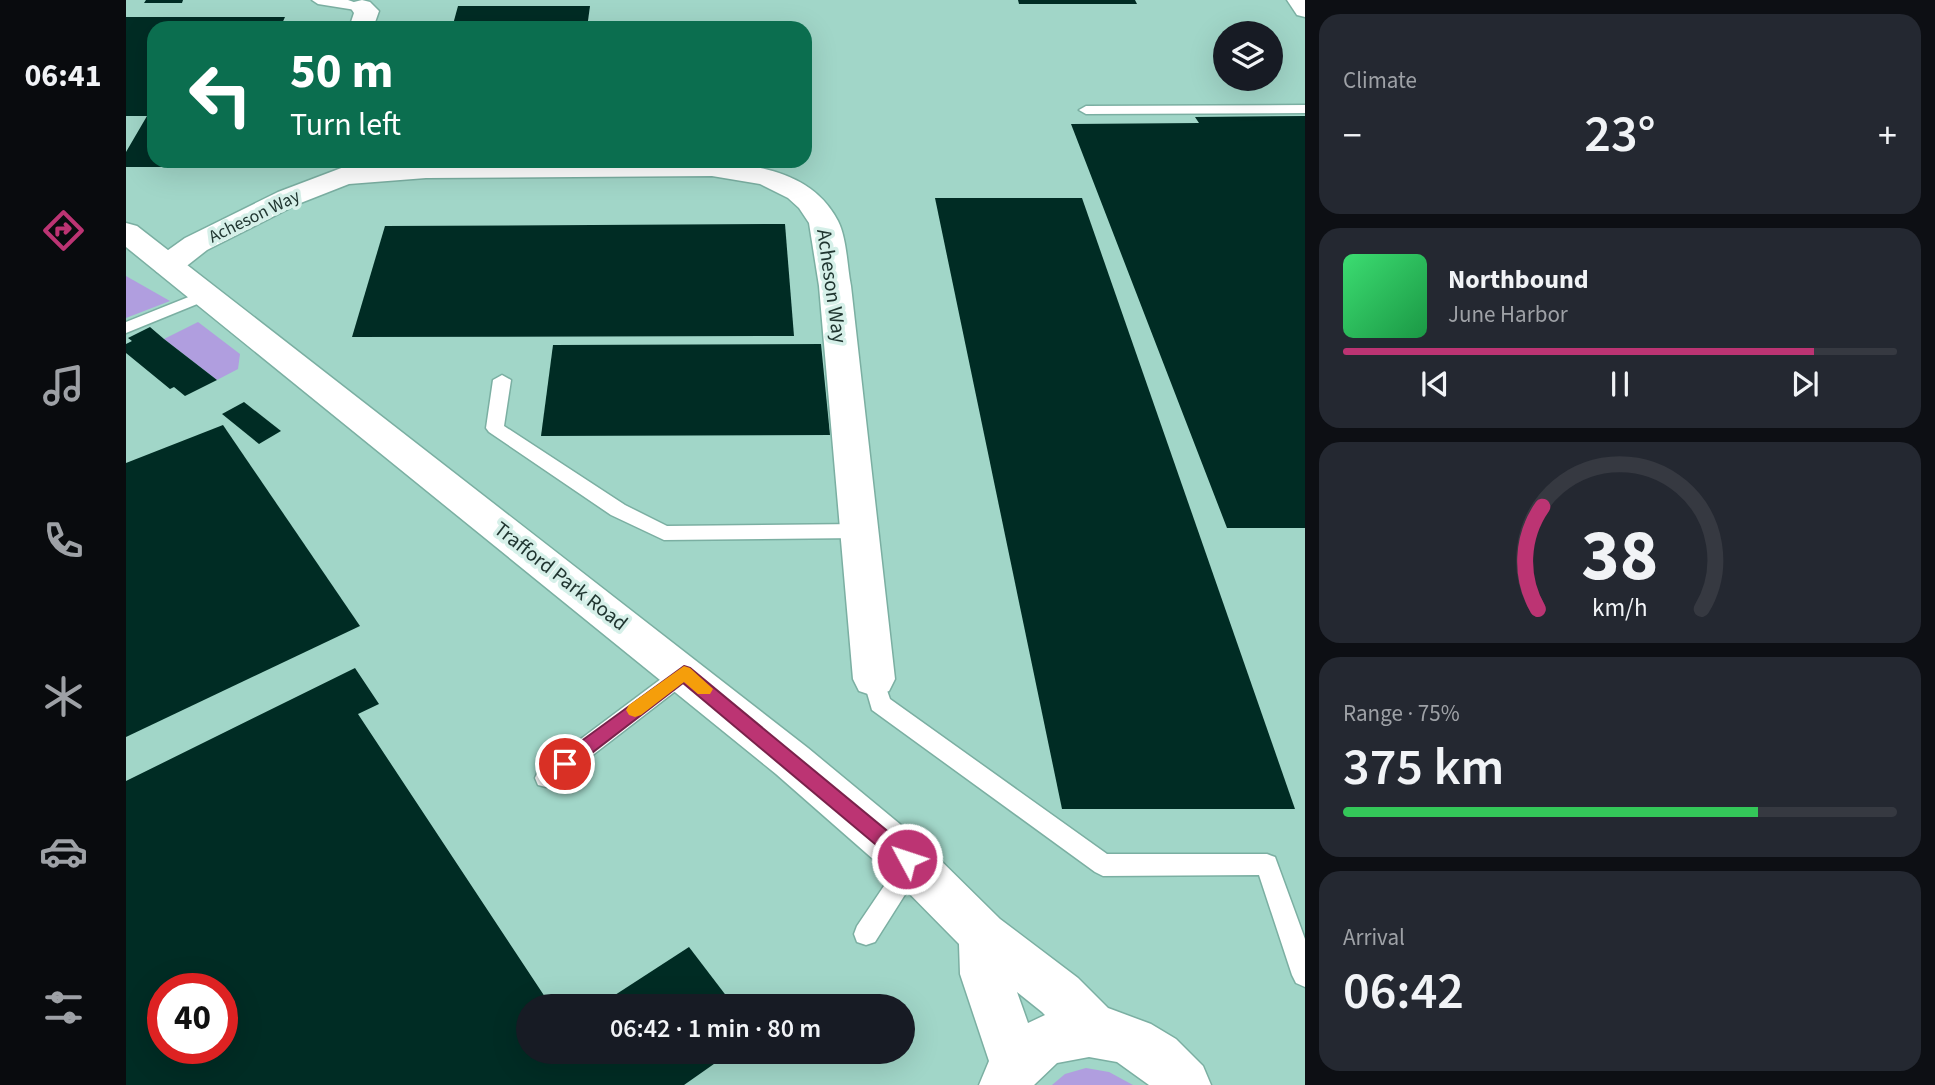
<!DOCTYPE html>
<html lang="en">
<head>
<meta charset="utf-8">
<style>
  body { margin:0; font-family:"Source Sans 3",sans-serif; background:#242831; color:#f1f3f6; height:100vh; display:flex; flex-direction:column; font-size:26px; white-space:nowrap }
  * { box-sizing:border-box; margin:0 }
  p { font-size:23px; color:#9ea1a6 }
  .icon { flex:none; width:38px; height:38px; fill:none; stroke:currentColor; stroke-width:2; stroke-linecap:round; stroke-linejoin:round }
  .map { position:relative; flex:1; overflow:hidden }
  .side { display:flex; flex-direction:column; gap:14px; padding:14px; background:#0d0f14; width:630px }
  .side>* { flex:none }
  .guide { position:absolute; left:21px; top:21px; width:665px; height:147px; border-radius:21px; box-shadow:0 7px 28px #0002; background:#0b6e4f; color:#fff; overflow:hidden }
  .buttons { position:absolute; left:1087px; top:21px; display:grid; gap:14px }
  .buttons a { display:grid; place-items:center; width:70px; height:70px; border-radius:50%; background:#171b24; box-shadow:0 7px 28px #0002; font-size:35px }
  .speed { position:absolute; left:21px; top:973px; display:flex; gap:14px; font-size:35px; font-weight:700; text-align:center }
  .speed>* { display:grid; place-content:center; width:91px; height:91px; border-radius:50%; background:#171b24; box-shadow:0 7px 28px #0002; line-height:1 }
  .speed .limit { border:10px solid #d22; background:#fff; color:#111 }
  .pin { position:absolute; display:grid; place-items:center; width:60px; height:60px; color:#fff; margin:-30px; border:4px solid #fff; border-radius:50%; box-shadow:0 2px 7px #0007 }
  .me { position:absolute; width:77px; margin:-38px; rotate:310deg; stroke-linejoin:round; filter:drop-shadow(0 0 5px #0008) }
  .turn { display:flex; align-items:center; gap:24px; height:147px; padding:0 28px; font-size:32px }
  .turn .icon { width:91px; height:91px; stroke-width:2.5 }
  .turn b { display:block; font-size:49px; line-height:60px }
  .big { font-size:52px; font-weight:600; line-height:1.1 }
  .side .widget { flex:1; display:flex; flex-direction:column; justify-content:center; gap:10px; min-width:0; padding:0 24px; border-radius:21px; background:#242831 }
  .side .dial { align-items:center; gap:0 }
  .dial svg { height:182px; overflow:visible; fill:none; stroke:#363941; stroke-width:7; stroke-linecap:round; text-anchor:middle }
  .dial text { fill:#f1f3f6; stroke:none }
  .song { display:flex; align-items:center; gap:21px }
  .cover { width:84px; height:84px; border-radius:10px; background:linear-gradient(135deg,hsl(140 70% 55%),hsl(140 70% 35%)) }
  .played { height:7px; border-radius:4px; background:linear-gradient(90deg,#bc3473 85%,#363941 85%) }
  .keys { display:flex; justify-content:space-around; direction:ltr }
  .heat { display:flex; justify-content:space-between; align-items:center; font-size:38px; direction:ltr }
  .charge { height:10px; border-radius:5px; background:linear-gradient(90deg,#34c759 75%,#363941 0) }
  .trip { position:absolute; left:390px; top:994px; width:399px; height:70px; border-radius:35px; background:#171b24; box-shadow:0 7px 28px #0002; font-weight:600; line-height:70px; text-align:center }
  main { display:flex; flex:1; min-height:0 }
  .tabs { display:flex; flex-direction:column; width:126px; justify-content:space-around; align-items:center; background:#090b0e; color:#9ea1a6 }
  .tabs .icon { width:49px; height:49px }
  .tabs .current { color:#bc3473 }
  .tabs b { font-size:32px; color:#f1f3f6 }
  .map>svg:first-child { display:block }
  .green { fill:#b09edf }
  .building { fill:#002c24; fill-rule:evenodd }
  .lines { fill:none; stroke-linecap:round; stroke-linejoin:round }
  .lane-casing { stroke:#7bafa2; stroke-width:3 }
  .street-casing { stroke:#7bafa2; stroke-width:3 }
  .secondary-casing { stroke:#7bafa2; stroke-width:3 }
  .lane { fill:#fff; fill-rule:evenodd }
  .street { fill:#fff; fill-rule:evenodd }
  .secondary { fill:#fff; fill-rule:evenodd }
  .route { fill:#bc3473; stroke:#7a224b; stroke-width:2 }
  .slow { fill:#f59e0b }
  .labels { text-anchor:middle; stroke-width:7; stroke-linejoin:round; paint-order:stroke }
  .far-street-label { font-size:18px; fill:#1f342f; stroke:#d6f0e9 }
  .street-label { font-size:21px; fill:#1f342f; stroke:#d6f0e9 }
</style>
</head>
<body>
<main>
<nav class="tabs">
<b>06:41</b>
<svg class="icon current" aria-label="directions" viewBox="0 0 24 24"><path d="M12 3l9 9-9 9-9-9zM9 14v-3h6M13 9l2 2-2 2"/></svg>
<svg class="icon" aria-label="music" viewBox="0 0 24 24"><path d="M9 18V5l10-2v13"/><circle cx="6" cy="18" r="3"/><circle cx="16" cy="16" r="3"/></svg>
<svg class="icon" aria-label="phone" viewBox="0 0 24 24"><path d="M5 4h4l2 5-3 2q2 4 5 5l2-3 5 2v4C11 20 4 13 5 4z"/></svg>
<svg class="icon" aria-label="climate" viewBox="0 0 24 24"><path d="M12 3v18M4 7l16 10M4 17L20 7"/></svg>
<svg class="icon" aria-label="car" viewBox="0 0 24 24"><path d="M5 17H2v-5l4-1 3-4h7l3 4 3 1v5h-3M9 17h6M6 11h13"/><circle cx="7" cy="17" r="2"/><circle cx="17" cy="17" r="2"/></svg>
<svg class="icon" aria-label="filters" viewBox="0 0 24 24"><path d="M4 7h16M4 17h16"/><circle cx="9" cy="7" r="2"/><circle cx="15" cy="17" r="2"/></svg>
</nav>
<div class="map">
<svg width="1179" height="1085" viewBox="0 0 1179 1085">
  <rect width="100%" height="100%" fill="#a1d6c8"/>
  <!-- green -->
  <g class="green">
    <polygon points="0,276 44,301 0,318"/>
    <polygon points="72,322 114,354 112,369 91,380 38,339"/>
    <polygon points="960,1068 983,1072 1007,1085 926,1085 939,1074"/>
  </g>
  <!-- building -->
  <g class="building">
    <polygon points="20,0 57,0 56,3 18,3"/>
    <polygon points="892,0 1009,0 1011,4 893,4"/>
    <polygon points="332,6 464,6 461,28 326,28"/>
    <polygon points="0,17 159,17 154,28 28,28 28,161 87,161 84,167 0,167 0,152 21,116 0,116"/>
    <polygon points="1179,116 1179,528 1101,528 945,124 1073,123 1069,117"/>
    <polygon points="809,198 956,198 1169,809 936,809"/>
    <polygon points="659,224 668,336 226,337 259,226"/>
    <polygon points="24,327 38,339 91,380 59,396 48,387 44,389 0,353 0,344 6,341 2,338"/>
    <polygon points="695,344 704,435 415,436 427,345"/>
    <polygon points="118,402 155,431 133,444 96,414"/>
    <polygon points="97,425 234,626 0,737 0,463"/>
    <path d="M229,668L253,704L232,714L425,1006H402V1052H605L558,1085H0V781ZM37,989H96V1048H37Z"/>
    <polygon points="563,947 608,1006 472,1006"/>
  </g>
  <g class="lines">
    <defs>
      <g id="lane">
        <polygon points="186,0 222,0 242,7 236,11 192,4"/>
        <polygon points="1179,105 1179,113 960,114 953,110 960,106"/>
        <polygon points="80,290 86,292 88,295 86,298 0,333 0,322"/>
        <polygon points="376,375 385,380 378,426 499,505 541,526 734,524 741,526 744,531 741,536 734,538 538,540 485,515 363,432 360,428 367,380"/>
        <polygon points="558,665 565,667 569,673 565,679 428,785 420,787 412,785 409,778 412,771 551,667"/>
        <polygon points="748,671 755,673 764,699 981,854 1141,854 1149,857 1179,939 1179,987 1170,983 1166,975 1133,875 977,876 969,872 746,710 737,679 741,673"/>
        <polygon points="781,849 789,852 793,859 780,893 749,942 740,945 731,942 728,934 731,926 762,880 773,852"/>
      </g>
      <g id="street">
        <polygon points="236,0 244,2 253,11 247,28 223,28 228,13 224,7 228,2"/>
        <polygon points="1161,0 1179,0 1179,17 1171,15"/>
        <path d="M595,161C641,168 688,175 712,221C721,239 721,266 725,286L769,679L763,691L748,696L733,691L727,679L693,286L683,223L673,208L662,198L634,184L586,176L300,178L223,184L172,204L81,250L53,272L42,274L31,272L27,265L31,258L59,238L152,192L218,167L300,162Z"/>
      </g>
      <path id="secondary" d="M0,223L11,226L682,748L798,844L874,919L952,978L982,1008L1025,1024L1050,1039L1077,1066L1085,1085H1023L991,1062L963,1057L931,1063L908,1085H853L863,1061L834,974L833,944L764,874L650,774L0,247ZM891,992L916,1012L919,1015L902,1023Z"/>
    </defs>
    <!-- lane casing -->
    <use href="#lane" class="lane-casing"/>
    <!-- street casing -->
    <use href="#street" class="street-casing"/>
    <!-- secondary casing -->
    <use href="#secondary" class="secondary-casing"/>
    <!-- lane -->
    <use href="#lane" class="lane"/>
    <!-- street -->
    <use href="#street" class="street"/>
    <!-- secondary -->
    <use href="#secondary" class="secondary"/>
  </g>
  <!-- route -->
  <polygon class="route" points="558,666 564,668 788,853 791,859 788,865 781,868 774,865 557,683 445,769 439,772 432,769 430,764 432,758"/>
  <!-- slow -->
  <polygon class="slow" points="558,666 564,668 587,689 584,694 572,694 558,682 515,715 509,717 503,715 500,710 503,705"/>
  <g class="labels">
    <!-- far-street labels -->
    <g class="far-street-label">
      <text transform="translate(128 216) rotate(-26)" y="6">Acheson Way</text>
    </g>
    <!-- street labels -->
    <g class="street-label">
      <text transform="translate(706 286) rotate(82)" y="7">Acheson Way</text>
      <text transform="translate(435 576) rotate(38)" y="7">Trafford Park Road</text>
    </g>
  </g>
</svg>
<div class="buttons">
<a><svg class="icon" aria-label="layers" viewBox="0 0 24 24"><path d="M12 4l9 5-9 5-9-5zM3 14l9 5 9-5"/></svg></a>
</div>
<div class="speed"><div class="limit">40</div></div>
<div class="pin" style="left:439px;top:764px;background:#d93025"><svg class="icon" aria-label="arrive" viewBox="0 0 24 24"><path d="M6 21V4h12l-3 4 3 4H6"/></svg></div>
<svg class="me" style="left:781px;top:859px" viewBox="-20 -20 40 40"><circle r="17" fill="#bc3473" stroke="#fff" stroke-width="3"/><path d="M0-11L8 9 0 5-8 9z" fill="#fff"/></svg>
<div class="trip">06:42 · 1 min · 80 m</div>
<div class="guide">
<div class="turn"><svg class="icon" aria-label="left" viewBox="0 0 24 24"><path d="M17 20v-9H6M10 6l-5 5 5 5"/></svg><div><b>50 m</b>Turn left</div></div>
</div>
</div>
<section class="side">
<div class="widget"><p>Climate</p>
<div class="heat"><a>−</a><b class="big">23°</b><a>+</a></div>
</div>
<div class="widget">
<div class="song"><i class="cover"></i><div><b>Northbound</b><p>June Harbor</p></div></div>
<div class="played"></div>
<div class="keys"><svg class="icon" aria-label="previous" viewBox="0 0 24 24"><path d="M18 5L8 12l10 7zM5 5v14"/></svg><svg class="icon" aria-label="pause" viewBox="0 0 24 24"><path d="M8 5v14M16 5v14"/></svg><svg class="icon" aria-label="next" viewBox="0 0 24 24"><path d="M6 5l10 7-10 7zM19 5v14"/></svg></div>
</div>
<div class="widget dial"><svg viewBox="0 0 100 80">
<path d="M14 69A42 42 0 1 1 86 69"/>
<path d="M14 69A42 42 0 0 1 16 24" stroke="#bc3473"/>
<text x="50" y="56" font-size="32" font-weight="700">38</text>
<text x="50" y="72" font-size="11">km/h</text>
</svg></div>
<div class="widget"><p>Range · 75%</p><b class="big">375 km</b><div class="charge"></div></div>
<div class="widget"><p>Arrival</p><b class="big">06:42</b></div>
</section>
</main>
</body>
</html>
